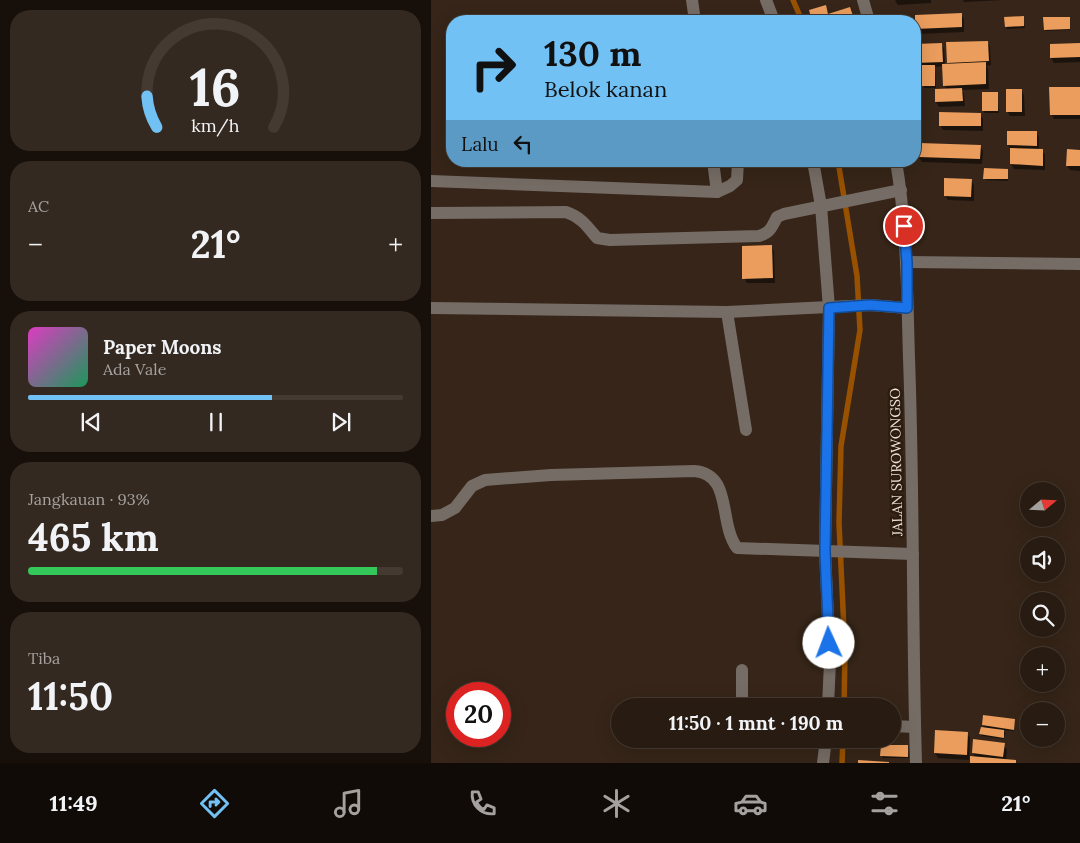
<!DOCTYPE html>
<html lang="id">
<head>
<meta charset="utf-8">
<style>
  body { margin:0; font-family:Lora,serif; background:#342920; color:#f1f3f6; height:100vh; display:flex; flex-direction:column; font-size:19px; white-space:nowrap }
  * { box-sizing:border-box; margin:0 }
  p { font-size:16px; color:#a5a19f }
  .icon { flex:none; width:28px; height:28px; fill:none; stroke:currentColor; stroke-width:2; stroke-linecap:round; stroke-linejoin:round }
  .map { position:relative; flex:1; overflow:hidden }
  .sheet { display:flex; flex-direction:column; gap:10px; padding:10px; background:#160f0a; width:431px }
  .sheet>* { flex:none }
  .hud { position:absolute; left:15px; top:15px; width:475px; height:152px; border-radius:20px; box-shadow:0 5px 20px #0002,0 0 0 1px #443a32; background:#72c1f5; color:#111; overflow:hidden }
  .needle { width:32px; rotate:71deg }
  .buttons { position:absolute; left:589px; top:482px; display:grid; gap:10px }
  .buttons a { display:grid; place-items:center; width:45px; height:45px; border-radius:50%; background:#281c12; box-shadow:0 5px 20px #0002,0 0 0 1px #443a32; font-size:25px }
  .speed { position:absolute; left:15px; top:682px; display:flex; gap:10px; font-size:25px; font-weight:700; text-align:center }
  .speed>* { display:grid; place-content:center; width:65px; height:65px; border-radius:50%; background:#281c12; box-shadow:0 5px 20px #0002,0 0 0 1px #443a32; line-height:1 }
  .speed .limit { border:8px solid #d22; background:#fff; color:#111 }
  .pin { position:absolute; display:grid; place-items:center; width:42px; height:42px; color:#fff; margin:-21px; border:2px solid #fff; border-radius:50%; box-shadow:0 1px 5px #0007 }
  .me { position:absolute; width:55px; margin:-28px; rotate:358deg; stroke-linejoin:round; filter:drop-shadow(0 0 4px #0008) }
  .turn { display:flex; align-items:center; gap:18px; height:105px; padding:0 15px; font-size:22px }
  .turn .icon { width:65px; height:65px; stroke-width:2.5 }
  .turn b { display:block; font-size:35px; line-height:42px }
  .then { display:flex; align-items:center; height:48px; padding:0 15px; background:#0003; gap:10px; font-size:19px }
  .big { font-size:38px; font-weight:700; line-height:1.1 }
  .sheet .widget { flex:1; display:flex; flex-direction:column; justify-content:center; gap:8px; min-width:0; padding:0 18px; border-radius:20px; background:#342920 }
  .sheet .dial { align-items:center; gap:0 }
  .dial svg { height:130px; overflow:visible; fill:none; stroke:#443a32; stroke-width:7; stroke-linecap:round; text-anchor:middle }
  .dial text { fill:#f1f3f6; stroke:none }
  .song { display:flex; align-items:center; gap:15px }
  .cover { width:60px; height:60px; border-radius:8px; background:linear-gradient(135deg,hsl(310 70% 55%),hsl(150 70% 35%)) }
  .played { height:5px; border-radius:2px; background:linear-gradient(90deg,#72c1f5 65%,#443a32 65%) }
  .keys { display:flex; justify-content:space-around; direction:ltr }
  .heat { display:flex; justify-content:space-between; align-items:center; font-size:28px; direction:ltr }
  .charge { height:8px; border-radius:4px; background:linear-gradient(90deg,#34c759 93%,#443a32 0) }
  .trip { position:absolute; left:180px; top:698px; width:290px; height:50px; border-radius:25px; background:#281c12; box-shadow:0 5px 20px #0002,0 0 0 1px #443a32; font-weight:700; line-height:50px; text-align:center }
  .dock { display:flex; height:80px; justify-content:space-around; align-items:center; background:#100b07; color:#a5a19f }
  .dock .icon { width:35px; height:35px }
  .dock .on { color:#72c1f5 }
  .dock b { font-size:22px; color:#f1f3f6 }
  main { display:flex; flex:1; min-height:0 }
  .map>svg:first-child { display:block }
  .shadow { fill:#0007 }
  .lines { fill:none; stroke-linecap:round; stroke-linejoin:round }
  .stream { stroke:#985100; stroke-width:5.5 }
  .building { fill:#ea9d5d }
  .minor { stroke:#756c65; stroke-width:12 }
  .route-casing { stroke:#114b97; stroke-width:12 }
  .route { stroke:#1a73e8; stroke-width:9 }
  .labels { text-anchor:middle; stroke-width:5; stroke-linejoin:round; paint-order:stroke }
  .street-label { font-size:14px; fill:#ede2d9; stroke:#2c1c0f }
</style>
</head>
<body>
<main>
<section class="sheet">
<div class="widget dial"><svg viewBox="0 0 100 80">
<path d="M14 69A42 42 0 1 1 86 69"/>
<path d="M14 69A42 42 0 0 1 8 50" stroke="#72c1f5"/>
<text x="50" y="56" font-size="32" font-weight="700">16</text>
<text x="50" y="72" font-size="11">km/h</text>
</svg></div>
<div class="widget"><p>AC</p>
<div class="heat"><a>−</a><b class="big">21°</b><a>+</a></div>
</div>
<div class="widget">
<div class="song"><i class="cover"></i><div><b>Paper Moons</b><p>Ada Vale</p></div></div>
<div class="played"></div>
<div class="keys"><svg class="icon" aria-label="previous" viewBox="0 0 24 24"><path d="M18 5L8 12l10 7zM5 5v14"/></svg><svg class="icon" aria-label="pause" viewBox="0 0 24 24"><path d="M8 5v14M16 5v14"/></svg><svg class="icon" aria-label="next" viewBox="0 0 24 24"><path d="M6 5l10 7-10 7zM19 5v14"/></svg></div>
</div>
<div class="widget"><p>Jangkauan · 93%</p><b class="big">465 km</b><div class="charge"></div></div>
<div class="widget"><p>Tiba</p><b class="big">11:50</b></div>
</section>
<div class="map">
<svg width="649" height="763" viewBox="0 0 649 763">
  <rect width="100%" height="100%" fill="#362518"/>
  <!-- shadow -->
  <g class="shadow">
    <polygon points="464,0 500,0 500,3 467,5"/>
    <polygon points="532,0 572,0 533,2"/>
    <polygon points="394,7 398,15 419,9 424,21 383,21 379,11"/>
    <polygon points="530,14 533,19 533,32 488,34 486,29"/>
    <polygon points="592,17 594,28 576,29 575,27"/>
    <polygon points="638,18 639,30 615,31 614,29"/>
    <polygon points="556,42 559,47 560,65 555,66 557,68 558,89 530,90 533,94 534,106 508,107 505,102 516,90 513,85 512,66 504,67 505,88 493,88 491,67 484,68 484,46 510,44 513,49 514,65 519,65 517,62"/>
    <polygon points="649,44 649,62 623,63 620,58"/>
    <polygon points="649,90 649,119 623,119 620,114"/>
    <polygon points="591,91 593,96 594,116 579,116 576,111"/>
    <polygon points="566,93 568,113 554,113 552,111"/>
    <polygon points="549,114 552,119 552,131 512,130 509,125"/>
    <polygon points="577,132 606,133 608,138 608,150 611,150 614,155 614,170 583,169 580,164 580,150 577,145"/>
    <polygon points="549,146 552,151 551,164 491,162 488,157"/>
    <polygon points="649,151 649,171 639,170 636,166"/>
    <polygon points="576,170 577,181 555,180 554,178"/>
    <polygon points="540,180 543,185 543,201 517,200 514,195"/>
    <polygon points="341,246 343,251 344,283 316,283 313,278"/>
    <polygon points="583,721 583,731 572,730 574,733 573,739 551,736 550,734 555,729 552,725"/>
    <polygon points="536,733 539,738 538,760 507,758 504,753"/>
    <polygon points="543,741 573,745 576,750 575,761 585,763 540,763 544,757 542,753"/>
    <polygon points="476,747 478,758 452,758 451,756"/>
  </g>
  <g class="lines">
    <!-- stream -->
    <g class="stream">
      <polyline points="362,0 371,21"/>
      <polyline points="407,161 426,276 429,330 410,446 408,523 414,652 413,706"/>
      <polyline points="411,763 412,739"/>
    </g>
  </g>
  <!-- building -->
  <g class="building">
    <polygon points="395,5 397,14 419,7 422,16 405,21 381,21 378,10"/>
    <polygon points="531,13 531,27 484,29 484,15"/>
    <polygon points="593,16 593,26 574,27 573,17"/>
    <polygon points="612,17 639,17 639,29 613,30"/>
    <polygon points="557,41 558,61 516,63 515,42"/>
    <polygon points="511,43 512,62 484,63 484,44"/>
    <polygon points="649,43 649,57 619,58 619,44"/>
    <polygon points="555,62 555,84 512,86 511,64"/>
    <polygon points="490,65 504,65 504,86 491,86"/>
    <polygon points="618,87 649,87 649,115 619,115"/>
    <polygon points="531,88 532,101 504,102 504,89"/>
    <rect x="575" y="89" width="16" height="23"/>
    <rect x="551" y="92" width="16" height="19"/>
    <polygon points="508,112 550,113 550,126 508,126"/>
    <polygon points="576,131 606,131 606,146 576,145"/>
    <polygon points="488,143 550,145 549,159 487,157"/>
    <polygon points="579,148 612,149 612,166 579,164"/>
    <polygon points="636,149 649,150 649,166 635,166"/>
    <polygon points="553,168 577,169 577,179 552,179"/>
    <polygon points="513,178 541,179 540,197 513,196"/>
    <polygon points="341,245 342,278 311,279 311,246"/>
    <polygon points="552,715 584,719 583,730 551,725"/>
    <polygon points="550,727 573,730 573,738 548,734"/>
    <polygon points="504,730 537,732 536,755 503,753"/>
    <polygon points="542,739 574,743 572,757 541,753"/>
    <polygon points="450,745 477,745 477,757 449,756"/>
    <polygon points="539,756 585,760 585,763 539,763"/>
    <polygon points="427,760 458,762 458,763 427,763"/>
  </g>
  <g class="lines">
    <!-- minor -->
    <g class="minor">
      <polyline points="261,0 264,21"/>
      <polyline points="335,0 343,21"/>
      <polyline points="432,0 438,21"/>
      <polyline points="282,161 286,192"/>
      <polyline points="382,161 390,206 398,308 394,551 399,662 397,706"/>
      <path d="M465,161C476,226 476,292 478,358C483,493 481,628 485,763"/>
      <polyline points="0,181 286,192 299,186 306,180 307,161"/>
      <path d="M0,213L135,212C150,217 156,226 166,238L179,240L328,236C339,233 341,227 346,217L353,214L470,190"/>
      <polyline points="476,262 649,264"/>
      <polyline points="0,308 296,312 439,305 476,308"/>
      <polyline points="296,312 315,430"/>
      <path d="M0,516L11,515L24,508L41,486L54,480L120,475L263,471C302,474 287,522 306,548L482,554"/>
      <polyline points="311,706 311,670"/>
      <polyline points="461,726 484,727"/>
      <polyline points="392,763 395,739"/>
    </g>
  </g>
  <g class="lines">
    <defs>
      <polyline id="route" points="398,643 394,551 398,308 439,305 476,308 476,262 473,226"/>
    </defs>
    <!-- route casing -->
    <use href="#route" class="route-casing"/>
    <!-- route -->
    <use href="#route" class="route"/>
  </g>
  <g class="labels">
    <!-- street labels -->
    <g class="street-label">
      <text transform="translate(465 462) rotate(-91)" y="5">JALAN SUROWONGSO</text>
    </g>
  </g>
</svg>
<div class="buttons">
<a><svg class="needle" viewBox="-14 -14 28 28"><path d="M0-13l5 13h-10z" fill="#e53935"/><path d="M0 13l5-13h-10z" fill="#a5a19f"/></svg></a>
<a><svg class="icon" aria-label="sound" viewBox="0 0 24 24"><path d="M4 9h4l5-4v14l-5-4H4zM17 9q2 3 0 6"/></svg></a>
<a><svg class="icon" aria-label="search" viewBox="0 0 24 24"><circle cx="10" cy="10" r="6"/><path d="M15 15l6 6"/></svg></a>
<a>+</a>
<a>−</a>
</div>
<div class="speed"><div class="limit">20</div></div>
<div class="pin" style="left:473px;top:226px;background:#d93025"><svg class="icon" aria-label="arrive" viewBox="0 0 24 24"><path d="M6 21V4h12l-3 4 3 4H6"/></svg></div>
<svg class="me" style="left:398px;top:643px" viewBox="-20 -20 40 40"><circle r="19" fill="#fff"/><path d="M0-13L10 11 0 6-10 11z" fill="#1a73e8"/></svg>
<div class="trip">11:50 · 1 mnt · 190 m</div>
<div class="hud">
<div class="turn"><svg class="icon" aria-label="right" viewBox="0 0 24 24"><path d="M7 20v-9h11M14 6l5 5-5 5"/></svg><div><b>130 m</b>Belok kanan</div></div>
<div class="then">Lalu<svg class="icon" aria-label="left" viewBox="0 0 24 24"><path d="M17 20v-9H6M10 6l-5 5 5 5"/></svg></div>
</div>
</div>
</main>
<nav class="dock">
<b>11:49</b>
<svg class="icon on" aria-label="directions" viewBox="0 0 24 24"><path d="M12 3l9 9-9 9-9-9zM9 14v-3h6M13 9l2 2-2 2"/></svg>
<svg class="icon" aria-label="music" viewBox="0 0 24 24"><path d="M9 18V5l10-2v13"/><circle cx="6" cy="18" r="3"/><circle cx="16" cy="16" r="3"/></svg>
<svg class="icon" aria-label="phone" viewBox="0 0 24 24"><path d="M5 4h4l2 5-3 2q2 4 5 5l2-3 5 2v4C11 20 4 13 5 4z"/></svg>
<svg class="icon" aria-label="climate" viewBox="0 0 24 24"><path d="M12 3v18M4 7l16 10M4 17L20 7"/></svg>
<svg class="icon" aria-label="car" viewBox="0 0 24 24"><path d="M5 17H2v-5l4-1 3-4h7l3 4 3 1v5h-3M9 17h6M6 11h13"/><circle cx="7" cy="17" r="2"/><circle cx="17" cy="17" r="2"/></svg>
<svg class="icon" aria-label="filters" viewBox="0 0 24 24"><path d="M4 7h16M4 17h16"/><circle cx="9" cy="7" r="2"/><circle cx="15" cy="17" r="2"/></svg>
<b>21°</b>
</nav>
</body>
</html>
